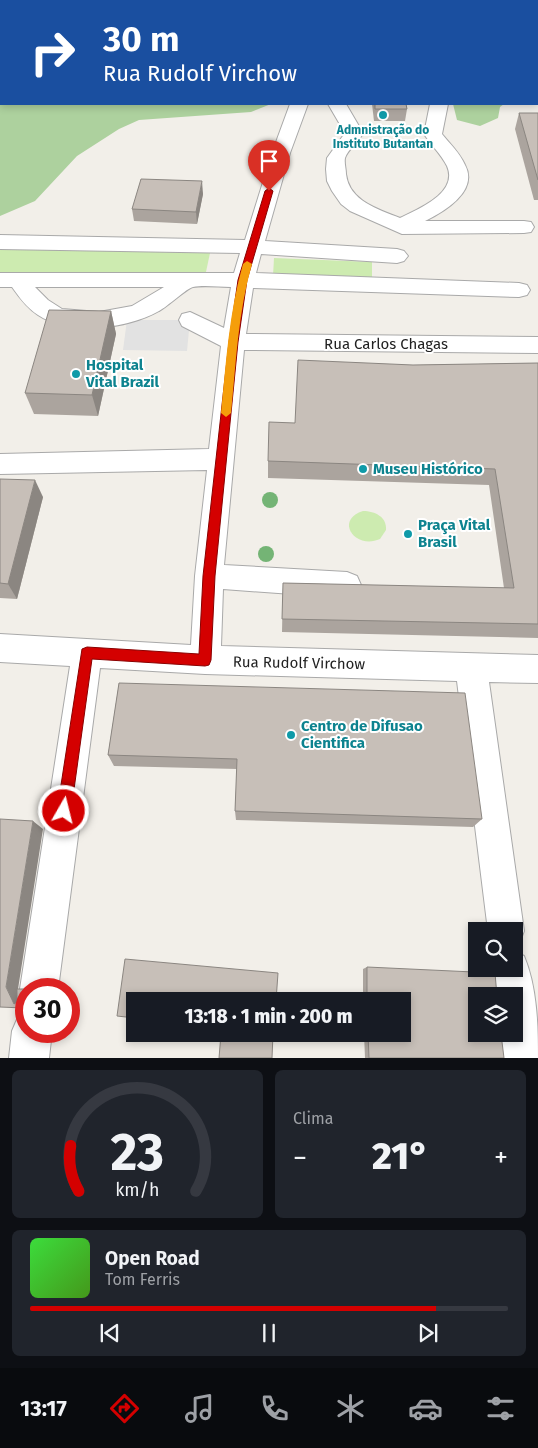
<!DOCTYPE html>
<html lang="pt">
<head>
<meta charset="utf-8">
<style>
  body { margin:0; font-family:"Fira Sans",sans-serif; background:#20242c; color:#f1f3f6; height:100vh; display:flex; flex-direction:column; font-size:19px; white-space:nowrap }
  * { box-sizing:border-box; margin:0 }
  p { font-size:16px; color:#9ea1a6 }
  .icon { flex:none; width:28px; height:28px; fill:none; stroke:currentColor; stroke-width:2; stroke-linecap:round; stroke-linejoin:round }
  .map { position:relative; height:1058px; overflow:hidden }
  .drawer { display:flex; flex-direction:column; gap:12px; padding:12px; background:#0d0f14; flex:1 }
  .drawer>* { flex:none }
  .banner { position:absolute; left:0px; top:0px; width:539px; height:105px; box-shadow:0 2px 8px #0003; background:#1a4fa0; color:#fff; overflow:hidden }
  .controls { position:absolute; left:468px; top:922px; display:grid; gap:10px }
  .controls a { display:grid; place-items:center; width:55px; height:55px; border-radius:0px; background:#171b24; box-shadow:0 2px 8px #0003; font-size:25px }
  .speed { position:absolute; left:15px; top:978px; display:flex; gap:10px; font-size:25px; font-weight:700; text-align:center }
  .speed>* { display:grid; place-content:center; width:65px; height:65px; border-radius:50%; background:#171b24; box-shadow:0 2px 8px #0003; line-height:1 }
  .speed .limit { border:8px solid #d22; background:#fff; color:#111 }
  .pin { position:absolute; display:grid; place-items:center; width:42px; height:42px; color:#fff; margin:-51px -21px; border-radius:50% 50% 50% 0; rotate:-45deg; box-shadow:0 0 5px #0007 }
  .pin .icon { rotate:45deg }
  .me { position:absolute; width:55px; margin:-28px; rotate:8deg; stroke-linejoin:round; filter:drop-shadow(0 0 4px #0008) }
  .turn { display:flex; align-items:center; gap:18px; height:105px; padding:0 20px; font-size:22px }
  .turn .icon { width:65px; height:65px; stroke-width:2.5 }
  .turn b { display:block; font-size:35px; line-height:42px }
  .big { font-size:38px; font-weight:800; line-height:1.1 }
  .drawer .tile { flex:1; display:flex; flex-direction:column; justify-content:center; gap:8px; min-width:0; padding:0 18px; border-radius:8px; background:#20242c }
  .drawer .dial { align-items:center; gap:0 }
  .dial svg { height:130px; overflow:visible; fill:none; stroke:#363941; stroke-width:7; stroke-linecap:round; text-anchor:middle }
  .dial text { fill:#f1f3f6; stroke:none }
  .song { display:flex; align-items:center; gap:15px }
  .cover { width:60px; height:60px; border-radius:8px; background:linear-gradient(135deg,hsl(120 70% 55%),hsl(100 70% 35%)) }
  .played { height:5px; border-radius:2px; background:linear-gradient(90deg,#d40000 85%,#363941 85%) }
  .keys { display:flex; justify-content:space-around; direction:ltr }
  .heat { display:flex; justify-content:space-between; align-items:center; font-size:28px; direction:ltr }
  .drawer .tiles { flex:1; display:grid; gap:12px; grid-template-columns:1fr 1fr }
  .tile:last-child { grid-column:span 2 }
  .trip { position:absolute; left:126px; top:992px; width:285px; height:50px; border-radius:0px; background:#171b24; box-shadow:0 2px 8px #0003; font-weight:800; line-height:50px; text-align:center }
  .tabs { display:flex; height:80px; justify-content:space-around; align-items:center; background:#090b0e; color:#9ea1a6 }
  .tabs .icon { width:35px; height:35px }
  .tabs .on { color:#d40000 }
  .tabs b { font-size:22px; color:#f1f3f6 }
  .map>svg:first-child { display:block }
  .grass { fill:#cdebb0 }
  .forest { fill:#add19e }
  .parking { fill:#e2e2e2 }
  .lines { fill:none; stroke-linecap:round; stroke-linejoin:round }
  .minor-casing { stroke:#a9a9a9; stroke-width:2 }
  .minor { fill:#fff; fill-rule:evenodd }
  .tree { fill:#74b475 }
  .wall { fill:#aba49e }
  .shaded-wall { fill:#8b8681 }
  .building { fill:#c7bfb8; stroke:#8b8681 }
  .route { fill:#d40000; stroke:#8a0000 }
  .slow { fill:#f59e0b }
  .culture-dot { fill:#0f9aa8; stroke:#fff; stroke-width:2 }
  .labels { text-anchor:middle; stroke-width:4; stroke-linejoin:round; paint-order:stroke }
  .far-culture-label { font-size:12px; font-weight:bold; fill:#0d838f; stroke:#fff }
  .street-label { font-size:15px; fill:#222; stroke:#fff }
  .culture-label { font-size:15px; font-weight:bold; fill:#0d838f; stroke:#fff; text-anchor:start }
</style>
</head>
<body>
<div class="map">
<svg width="538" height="1058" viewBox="0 0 538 1058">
  <rect width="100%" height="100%" fill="#f2efe9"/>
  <!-- grass -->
  <g class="grass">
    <polygon points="0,249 210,253 206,272 0,274"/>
    <polygon points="274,258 372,262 372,280 273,276"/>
    <path d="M363,511C375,511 387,517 386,530L380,539C355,550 334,520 363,511Z"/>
  </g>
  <!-- forest -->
  <g class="forest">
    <polygon points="0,0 305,0 305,1 1,1 1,104 271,104 251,112 139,120 119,129 77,156 35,201 0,216"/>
    <polygon points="396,0 538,0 538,92 538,1 395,1"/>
    <polygon points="453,104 504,104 500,107 498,118 480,126 457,120"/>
  </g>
  <!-- parking -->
  <polygon class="parking" points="127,320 190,320 187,351 123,350"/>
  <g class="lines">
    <defs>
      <g id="minor">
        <polygon points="320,0 336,0 336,1 321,1"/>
        <path d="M290,104H308L290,153L265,241L397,249L404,251L408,256L404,261L397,263L261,254L256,273L519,283L527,285L530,290L527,295L519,297L253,288L246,334L538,337V353L244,350L224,565L347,572L357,576L361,585L357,594L347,598L223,589L221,646L538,655V683L489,682L524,931L519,944L514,946V931H488L457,681L205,674L100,668L58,989H26V1003L20,989L70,666L0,662V634L191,645L195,576L207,470L0,474V454L209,449L221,346L182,326L179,320L182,314L190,312L224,328L231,287C219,287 204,285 193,287C187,288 167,307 159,311C127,329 70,336 38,315C27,308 19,297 12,287H0V273H234L240,253L0,249V235L245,240L272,153ZM35,287H164L132,306L99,312L62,309L48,300Z"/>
        <path d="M328,104H346L363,133C359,142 348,149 345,158C344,163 346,169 346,174C349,201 378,209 400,218C418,209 459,193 447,166C441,154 431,145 424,134L430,104H448L442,134C450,144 460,153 465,165C479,191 444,212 425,221H524L531,222L534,227L531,232L524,233L402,234L350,211L341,204L332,191L327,181L326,169L327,158L345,133Z"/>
        <path d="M514,951L524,956C537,987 538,1024 538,1058H503L500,1034H514V996H496L492,969H514Z"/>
        <polygon points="26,1014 26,1031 52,1031 49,1058 9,1058 12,1031 18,1017"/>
      </g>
    </defs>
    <!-- minor casing -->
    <use href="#minor" class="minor-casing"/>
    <!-- minor -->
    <use href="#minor" class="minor"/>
  </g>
  <!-- trees -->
  <g class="tree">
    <circle cx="270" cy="500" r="8"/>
    <circle cx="266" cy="554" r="8"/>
  </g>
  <!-- wall -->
  <g class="wall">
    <polygon points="372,104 406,104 407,109 405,121 374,121"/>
    <polygon points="519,113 538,113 538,200 534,200 515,129"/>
    <polygon points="203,194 197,224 134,221 132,209"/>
    <polygon points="111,311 116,334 98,416 34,414 25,393"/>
    <polygon points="538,363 538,638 282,632 283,583 504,588 489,485 268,478 268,461 295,423 413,365"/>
    <polygon points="0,479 43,497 17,599 0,598"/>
    <polygon points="119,683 482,819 473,827 236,820 235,811 237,769 114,766 108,755"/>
    <polygon points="367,967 504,1058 365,1058 364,1034 402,1034 402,1001 363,1001 363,969"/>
  </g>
  <!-- shaded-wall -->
  <g class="shaded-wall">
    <polygon points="202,181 203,194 197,224 196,212"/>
    <polygon points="111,311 116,334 98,416 92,395"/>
    <polygon points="35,480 43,497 17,599 8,584"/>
    <polygon points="33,821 43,829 18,989 24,1001 25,989 26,989 26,1008 23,1008 14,1004 6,987"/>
  </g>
  <!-- building -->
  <g class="building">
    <polygon points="375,104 406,104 407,109 375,109"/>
    <polygon points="519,113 538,113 538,180"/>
    <polygon points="141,179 202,181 196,212 132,209"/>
    <polygon points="49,310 111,311 92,395 25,393"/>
    <polygon points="298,360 413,365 538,363 538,624 282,619 283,583 514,588 495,469 268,461 269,422 295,423"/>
    <polygon points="0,479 35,480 8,584 0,583"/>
    <polygon points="119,683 465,693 482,819 235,811 237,759 108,755"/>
    <polygon points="0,819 33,821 6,987 14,1004 17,1002 17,989 25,989 23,1008 0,1007"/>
    <polygon points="125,959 278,973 276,1001 135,1001 135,1018 117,1016"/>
    <polygon points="367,967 495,973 497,996 476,996 476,1034 501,1034 504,1058 369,1058 368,1034 402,1034 402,1001 367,1001"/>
    <polygon points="221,1034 273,1034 272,1058 219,1058"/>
  </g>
  <!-- route -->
  <polygon class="route" points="269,188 273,191 247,280 238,342 215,576 211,660 209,665 205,666 92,659 71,811 69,816 64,818 59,816 57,811 82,649 87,647 199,654 203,576 229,342 238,280 265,191"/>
  <!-- slow -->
  <path class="slow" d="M247,261L252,264C238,312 236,363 231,413L226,417L221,413C226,363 229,312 243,264Z"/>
  <!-- markers -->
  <g class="culture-dot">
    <circle cx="383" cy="115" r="5"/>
    <circle cx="76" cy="374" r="5"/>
    <circle cx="363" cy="469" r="5"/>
    <circle cx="408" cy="534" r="5"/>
    <circle cx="291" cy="735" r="5"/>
  </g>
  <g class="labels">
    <!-- far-culture labels -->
    <g class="far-culture-label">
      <text x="383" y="134">Admnistração do<tspan x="383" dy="14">Instituto Butantan</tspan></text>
    </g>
    <!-- street labels -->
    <g class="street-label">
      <text x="386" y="349">Rua Carlos Chagas</text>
      <text transform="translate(299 663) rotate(1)" y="5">Rua Rudolf Virchow</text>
    </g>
    <!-- culture labels -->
    <g class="culture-label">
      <text x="86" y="370">Hospital<tspan x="86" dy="17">Vital Brazil</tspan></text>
      <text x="373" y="474">Museu Histórico</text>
      <text x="418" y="530">Praça Vital<tspan x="418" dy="17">Brasil</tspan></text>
      <text x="301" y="731">Centro de Difusao<tspan x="301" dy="17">Cientifica</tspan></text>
    </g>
  </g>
</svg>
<div class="controls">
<a><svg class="icon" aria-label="search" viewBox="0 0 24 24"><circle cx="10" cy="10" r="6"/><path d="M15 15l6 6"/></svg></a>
<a><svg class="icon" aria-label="layers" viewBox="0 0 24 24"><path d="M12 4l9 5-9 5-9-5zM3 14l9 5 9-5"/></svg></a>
</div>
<div class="speed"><div class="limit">30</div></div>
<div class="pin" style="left:269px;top:191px;background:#d93025"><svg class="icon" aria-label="arrive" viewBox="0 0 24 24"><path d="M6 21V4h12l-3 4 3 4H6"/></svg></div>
<svg class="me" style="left:64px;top:811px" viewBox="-20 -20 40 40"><circle r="17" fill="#d40000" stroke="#fff" stroke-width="3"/><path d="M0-11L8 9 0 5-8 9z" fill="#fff"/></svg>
<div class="trip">13:18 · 1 min · 200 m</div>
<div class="banner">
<div class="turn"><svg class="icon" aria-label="right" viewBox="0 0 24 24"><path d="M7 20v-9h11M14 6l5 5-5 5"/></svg><div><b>30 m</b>Rua Rudolf Virchow</div></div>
</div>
</div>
<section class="drawer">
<div class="tiles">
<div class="tile dial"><svg viewBox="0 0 100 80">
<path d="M14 69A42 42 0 1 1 86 69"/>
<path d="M14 69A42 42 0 0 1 9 41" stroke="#d40000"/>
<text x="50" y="56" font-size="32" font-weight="700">23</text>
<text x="50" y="72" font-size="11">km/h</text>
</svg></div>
<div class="tile"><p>Clima</p>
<div class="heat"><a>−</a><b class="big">21°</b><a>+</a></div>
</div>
<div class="tile">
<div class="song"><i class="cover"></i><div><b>Open Road</b><p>Tom Ferris</p></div></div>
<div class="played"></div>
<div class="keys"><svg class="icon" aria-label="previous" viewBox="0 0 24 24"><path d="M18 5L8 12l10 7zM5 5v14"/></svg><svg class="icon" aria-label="pause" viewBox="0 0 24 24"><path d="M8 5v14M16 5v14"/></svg><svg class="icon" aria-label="next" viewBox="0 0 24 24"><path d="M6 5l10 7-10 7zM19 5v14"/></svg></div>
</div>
</div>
</section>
<nav class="tabs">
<b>13:17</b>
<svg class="icon on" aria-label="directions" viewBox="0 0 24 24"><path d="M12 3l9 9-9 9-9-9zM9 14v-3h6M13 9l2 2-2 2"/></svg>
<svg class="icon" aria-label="music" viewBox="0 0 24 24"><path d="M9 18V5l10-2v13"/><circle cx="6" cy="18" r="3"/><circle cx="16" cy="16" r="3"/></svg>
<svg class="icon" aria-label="phone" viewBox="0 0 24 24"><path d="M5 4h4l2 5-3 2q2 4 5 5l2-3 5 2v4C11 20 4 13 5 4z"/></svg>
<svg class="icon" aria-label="climate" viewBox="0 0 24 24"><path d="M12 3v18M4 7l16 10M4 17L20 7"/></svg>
<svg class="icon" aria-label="car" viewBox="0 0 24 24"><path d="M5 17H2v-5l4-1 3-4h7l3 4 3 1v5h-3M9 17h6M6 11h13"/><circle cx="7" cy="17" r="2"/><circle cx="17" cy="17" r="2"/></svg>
<svg class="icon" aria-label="filters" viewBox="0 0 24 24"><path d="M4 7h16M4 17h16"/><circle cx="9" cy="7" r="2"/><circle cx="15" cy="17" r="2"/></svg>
</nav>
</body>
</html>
